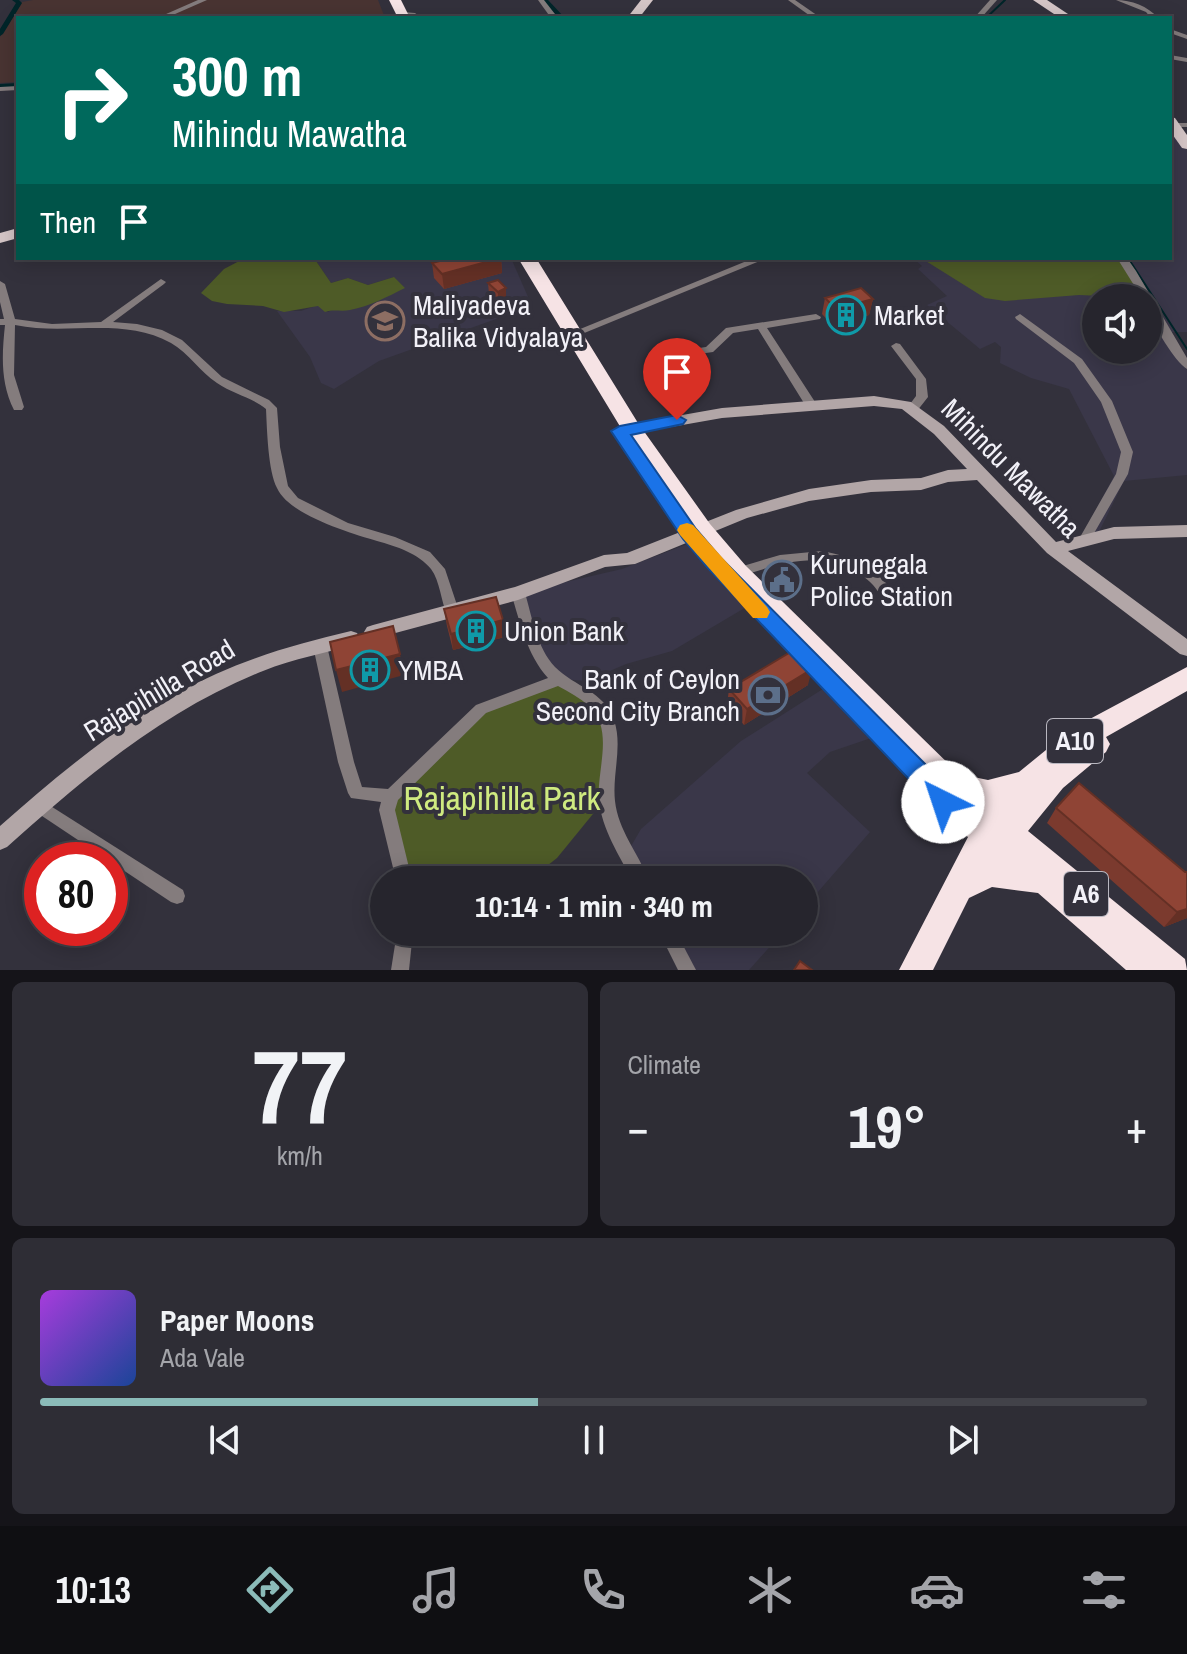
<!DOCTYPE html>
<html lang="en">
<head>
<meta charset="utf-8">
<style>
  body { margin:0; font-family:"Archivo Narrow",sans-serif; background:#2e2d35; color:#f1f3f6; height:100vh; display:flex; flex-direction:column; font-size:30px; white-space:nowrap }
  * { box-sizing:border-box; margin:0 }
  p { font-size:26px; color:#a4a5aa }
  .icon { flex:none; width:44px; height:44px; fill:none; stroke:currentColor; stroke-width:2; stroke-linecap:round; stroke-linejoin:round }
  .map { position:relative; height:970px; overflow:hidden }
  .details { display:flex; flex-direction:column; gap:12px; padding:12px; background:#151419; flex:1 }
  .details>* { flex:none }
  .banner { position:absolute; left:16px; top:16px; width:1156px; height:244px; border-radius:0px; box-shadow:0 4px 20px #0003,0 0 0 2px #424249; background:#00695c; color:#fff; overflow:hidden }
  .buttons { position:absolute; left:1082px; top:284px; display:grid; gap:16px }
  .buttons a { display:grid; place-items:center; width:80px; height:80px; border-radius:50%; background:#26252d; box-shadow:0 4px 20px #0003,0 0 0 2px #424249; font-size:40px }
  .speed { position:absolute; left:24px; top:842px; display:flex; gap:16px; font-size:40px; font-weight:700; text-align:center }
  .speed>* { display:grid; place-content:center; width:104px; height:104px; border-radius:50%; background:#26252d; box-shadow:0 4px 20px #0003,0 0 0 2px #424249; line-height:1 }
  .speed .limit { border:12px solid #d22; background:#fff; color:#111 }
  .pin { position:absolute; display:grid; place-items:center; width:68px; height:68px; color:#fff; margin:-82px -34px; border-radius:50% 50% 50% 0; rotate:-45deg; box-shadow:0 0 8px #0007 }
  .pin .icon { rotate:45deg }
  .me { position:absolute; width:88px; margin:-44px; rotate:319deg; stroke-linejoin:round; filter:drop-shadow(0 0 6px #0008) }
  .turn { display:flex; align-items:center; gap:28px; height:168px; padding:0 24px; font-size:36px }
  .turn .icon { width:104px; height:104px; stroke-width:2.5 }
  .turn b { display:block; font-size:56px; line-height:68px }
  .then { display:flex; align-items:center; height:76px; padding:0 24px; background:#0003; gap:16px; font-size:30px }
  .big { font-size:60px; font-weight:700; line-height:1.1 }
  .details .widget { flex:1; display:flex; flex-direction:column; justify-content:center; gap:12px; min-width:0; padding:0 28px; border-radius:12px; background:#2e2d35 }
  .details .dial { align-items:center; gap:0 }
  .dial b { font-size:104px; line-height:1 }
  .song { display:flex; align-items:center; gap:24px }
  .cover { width:96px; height:96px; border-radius:12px; background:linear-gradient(135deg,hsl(280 70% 55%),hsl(220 70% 35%)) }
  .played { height:8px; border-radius:4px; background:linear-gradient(90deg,#8bbbb9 45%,#424249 45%) }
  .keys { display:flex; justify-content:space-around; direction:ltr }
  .heat { display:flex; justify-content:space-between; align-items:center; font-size:44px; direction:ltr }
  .details .tiles { flex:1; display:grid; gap:12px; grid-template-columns:1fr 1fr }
  .widget:last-child { grid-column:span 2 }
  .trip { position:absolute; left:370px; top:866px; width:448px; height:80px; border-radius:40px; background:#26252d; box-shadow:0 4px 20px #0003,0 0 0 2px #424249; font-weight:700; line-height:80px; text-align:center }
  .tab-bar { display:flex; height:128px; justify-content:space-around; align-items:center; background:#0f0f12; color:#a4a5aa }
  .tab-bar .icon { width:56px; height:56px }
  .tab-bar .active { color:#8bbbb9 }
  .tab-bar b { font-size:36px; color:#f1f3f6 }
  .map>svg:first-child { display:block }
  .built { fill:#3a3749 }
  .medical { fill:#493432 }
  .green { fill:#4e5b27 }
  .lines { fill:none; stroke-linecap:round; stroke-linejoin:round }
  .stream { stroke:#002529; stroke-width:2 }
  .canal { fill:#002529; fill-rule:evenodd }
  .street { fill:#847c7d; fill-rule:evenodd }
  .secondary { fill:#b2a6a7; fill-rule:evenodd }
  .primary { fill:#d5c6c7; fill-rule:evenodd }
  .highway { fill:#f6e3e5; fill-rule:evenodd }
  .wall { fill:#7b3a2e }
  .shaded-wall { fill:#643025 }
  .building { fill:#8f4435; stroke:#643025; stroke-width:2 }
  .route { fill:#1a73e8; stroke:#114b97; stroke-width:2 }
  .slow { fill:#f59e0b }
  .labels { text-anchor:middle; stroke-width:8; stroke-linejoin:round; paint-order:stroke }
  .shield { fill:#33313c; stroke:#b9b7c0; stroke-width:2 }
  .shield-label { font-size:26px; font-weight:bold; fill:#f2f1f8 }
  .poi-label { font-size:28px; fill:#f2f1f8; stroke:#33313c; text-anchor:start }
  .street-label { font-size:28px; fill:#f2f1f8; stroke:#33313c }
  .near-park-label { font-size:34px; fill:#cfea80; stroke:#33313c }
</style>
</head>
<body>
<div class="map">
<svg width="1187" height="970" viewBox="0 0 1187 970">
  <rect width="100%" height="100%" fill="#33313c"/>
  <!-- built -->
  <g class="built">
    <polygon points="1170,135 1182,138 1187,145 1187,332 1166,332 1152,303 1122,258 1170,258"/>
    <polygon points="314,258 511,258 532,306 379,361 334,389 321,383 310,357 277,311 301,311 318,305 328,312 394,277 368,285 348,278 331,283"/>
    <polygon points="913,258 1119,258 1146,298 1096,298 1096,350 1148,350 1148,302 1187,370 1187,475 1124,481 1097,536 1081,537 1114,476 1069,389 1031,378 1000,363 1001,347 995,342 980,349 927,305 947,296 918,269 922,266"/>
    <polygon points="690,543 748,606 672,651 626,664 587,681 560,679 544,664 518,593 622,569"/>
    <polygon points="826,687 877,736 830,752 807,773 870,832 804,908 804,880 641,880 627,853 641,829 741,741"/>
    <polygon points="667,932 783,932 749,970 687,970"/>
  </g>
  <!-- medical -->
  <polygon class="medical" points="33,0 378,0 385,18 18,18 18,82 0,83 0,37 22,2"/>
  <!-- green -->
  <g class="green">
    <path d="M245,258H314L331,283L348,278L368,285L394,277L405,288C387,297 370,306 350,310C341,312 334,309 325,312L318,306L284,312L263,306L227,304L212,301L201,293L224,269Z"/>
    <polygon points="921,258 1122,258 1152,303 1148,302 1148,298 1079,295 1005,301 985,298"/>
    <polygon points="560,679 608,721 606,798 557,858 529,880 404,880 391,796 481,709"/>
  </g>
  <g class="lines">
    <!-- stream -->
    <g class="stream">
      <polyline points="986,18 1005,0"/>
      <polyline points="1128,258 1187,349"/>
    </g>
    <!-- canal -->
    <g class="canal">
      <polygon points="12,0 19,0 22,3 3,34 0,36 0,29 16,3"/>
      <polygon points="542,0 548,0 565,18 559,18"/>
      <polygon points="18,83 18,87 0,88 0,84"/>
    </g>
    <!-- street -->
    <g class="street">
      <polygon points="198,0 207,0 166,18 157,18"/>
      <polygon points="538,0 544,0 558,18 551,18"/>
      <polygon points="788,0 795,0 821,18 813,18"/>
      <polygon points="990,0 997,0 981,18 974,18"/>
      <path d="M1116,0C1131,0 1148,6 1158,18H1151L1146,12Z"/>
      <polygon points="403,12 415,13 419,16 468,16 471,18 413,18 411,16 401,15 400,14"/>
      <polygon points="512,16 529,16 532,18 509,18"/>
      <polygon points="1170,29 1187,35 1187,39 1170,33"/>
      <polygon points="1170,55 1187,58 1187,62 1170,59"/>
      <polygon points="18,86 18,90 0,91 0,87"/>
      <rect x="1170" y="123" width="17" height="4"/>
      <polygon points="754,258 767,258 577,336 573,337 568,334"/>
      <path d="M1117,258H1127L1136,271L1187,358V369C1175,362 1153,325 1149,311C1148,308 1148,301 1148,298H1142Z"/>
      <path d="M161,279L166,282L164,284L113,322L137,324L162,330L182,340L222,377L269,400L277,408L280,447L288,486L298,498L348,523L395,537L430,552L445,569L459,611L457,615L452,616L447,615C441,601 440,581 431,569C419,554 396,546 377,541C350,533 289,515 277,488C268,471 267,429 266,409C251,397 233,394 217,383C200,372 189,353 171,343C123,316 67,336 15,325L14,375L24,407L22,410H14C0,382 2,354 5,325H0V319H4L0,302V281L5,284L15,319L52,324L101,322Z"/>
      <polygon points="816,314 821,317 820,319 767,328 817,405 815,408 807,408 758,329 733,333 713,352 685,356 680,353 685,350 706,347 726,328"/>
      <polygon points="1020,314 1082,359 1112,401 1133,452 1128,474 1089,542 1081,542 1079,539 1116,474 1121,452 1101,402 1074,363 1016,319 1015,317"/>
      <polygon points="896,343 900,344 926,379 928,397 917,411 913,412 907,408 916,396 916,379 891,346"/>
      <path d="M822,551C854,557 879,569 898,598L896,602C894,602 892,603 890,603C883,601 878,590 873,585C865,576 853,569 842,565C808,553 770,567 738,577L733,575L732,572L733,569L780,555Z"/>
      <path d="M518,588L523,589L525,593C532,617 537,648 555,667C575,687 604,691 614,720C623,746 612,774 615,801C618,830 638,853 649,880H632C619,855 602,829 599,801C596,771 615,730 589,706C580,698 569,692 558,686L486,713L398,800L395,810L412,880H396L379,810L381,802L351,798L348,793L338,762L313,646L315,642L320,640L325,642L327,646L354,762L362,787L388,789L476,705L548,678C527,655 520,622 511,593L513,589Z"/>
      <polygon points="38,798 183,890 185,896 183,902 177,904 171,902 33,810 30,805 33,800"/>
      <polygon points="397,932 413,932 409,970 391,970"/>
      <polygon points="659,932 676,932 696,970 678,970"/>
    </g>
    <!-- secondary -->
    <g class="secondary">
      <polygon points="874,396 911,402 944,426 1056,542 1114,527 1187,525 1187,537 1114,539 1068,551 1187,639 1187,656 1180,654 1047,553 977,480 948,482 921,490 871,492 809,501 747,518 635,564 605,567 518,600 373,639 367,637 364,632 367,627 373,625 515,587 604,555 627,553 736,510 809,489 871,480 921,478 948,470 967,469 934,434 902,409 874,406 722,418 620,436 612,431 620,426 722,408"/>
      <path d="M351,631L357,633L360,638L357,643C326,654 294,658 263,671C165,710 85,777 7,847L0,850V826C66,768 135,710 216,674C260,654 305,642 351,631Z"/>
    </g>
    <!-- primary -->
    <g class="primary">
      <polygon points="641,0 653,0 639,18 627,18"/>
      <polygon points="1033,0 1047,0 1074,18 1060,18"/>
      <polygon points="1170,117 1175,118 1187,135 1187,149 1182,148 1170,131"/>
      <polygon points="18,228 18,238 0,243 0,233"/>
    </g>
    <!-- highway -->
    <g class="highway">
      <polygon points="389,0 401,0 410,18 398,18"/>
      <polygon points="518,258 536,258 638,423 710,524 746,566 959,774 988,780 1019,772 1073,728 1187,667 1187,691 1106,737 1110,744 1106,752 1063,788 1028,831 1185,959 1187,970 1126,970 1038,893 992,887 969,898 933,970 899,970 968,837 918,791 914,782 919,773 730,578 694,536 624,433"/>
    </g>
  </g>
  <!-- wall -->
  <g class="wall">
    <polygon points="442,258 501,258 502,273 444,289 434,278 432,263 444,260"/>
    <polygon points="488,283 506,299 498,303 489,294"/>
    <polygon points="825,298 873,299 869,315 833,326 822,314"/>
    <polygon points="444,609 505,637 453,650 447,626"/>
    <polygon points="808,685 744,725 727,705 729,689"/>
    <polygon points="1056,808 1187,918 1164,927 1047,823"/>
  </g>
  <!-- shaded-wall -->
  <g class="shaded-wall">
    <polygon points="501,258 502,273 444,289 442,274"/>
    <polygon points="506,288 506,299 498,303 498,292"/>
    <polygon points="873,299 869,315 833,326 836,309"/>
    <polygon points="503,620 505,637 453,650 451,634"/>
    <polygon points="400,654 404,675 342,692 336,670"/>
    <polygon points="812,669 808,685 744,725 747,709"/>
    <polygon points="1187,909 1187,918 1164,927 1177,912"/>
  </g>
  <!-- building -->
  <g class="building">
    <polygon points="451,258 501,258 442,274 432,263"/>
    <polygon points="498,280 506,288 498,292 488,283"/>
    <polygon points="861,288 873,299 836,309 825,298"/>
    <polygon points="496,597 503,620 451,634 444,609"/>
    <polygon points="393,626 400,654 336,670 330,642"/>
    <polygon points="794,650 812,669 747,709 729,689"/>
    <polygon points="1079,783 1185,872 1187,872 1187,909 1177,912 1056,808"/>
    <polygon points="800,961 812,970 794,970"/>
  </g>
  <!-- route -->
  <polygon class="route" points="677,415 686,420 683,424 631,435 696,529 720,557 941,780 955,802 952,810 943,813 935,810 924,795 707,567 683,539 611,431 620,426"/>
  <!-- slow -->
  <polygon class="slow" points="687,523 693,525 767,607 770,612 767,618 753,618 680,535 677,530 680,525"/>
  <!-- icons -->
  <defs>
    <symbol id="building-ring" viewBox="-11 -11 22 22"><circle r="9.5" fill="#33313c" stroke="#0f9aa8" stroke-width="1.5"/><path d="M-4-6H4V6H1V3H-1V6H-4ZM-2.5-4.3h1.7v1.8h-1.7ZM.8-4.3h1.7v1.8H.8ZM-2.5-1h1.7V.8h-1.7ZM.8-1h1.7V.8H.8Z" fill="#0f9aa8"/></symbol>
    <symbol id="school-ring" viewBox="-11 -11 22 22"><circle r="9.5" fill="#33313c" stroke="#8d6e63" stroke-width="1.5"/><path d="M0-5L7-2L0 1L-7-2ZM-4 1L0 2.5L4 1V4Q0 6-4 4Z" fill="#8d6e63"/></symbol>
    <symbol id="civic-ring" viewBox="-11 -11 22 22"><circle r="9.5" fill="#33313c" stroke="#5c6f8a" stroke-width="1.5"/><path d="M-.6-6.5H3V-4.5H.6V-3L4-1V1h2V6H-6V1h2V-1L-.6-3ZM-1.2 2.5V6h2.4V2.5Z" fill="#5c6f8a"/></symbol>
    <symbol id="bank-ring" viewBox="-11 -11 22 22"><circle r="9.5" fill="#33313c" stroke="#5c6f8a" stroke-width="1.5"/><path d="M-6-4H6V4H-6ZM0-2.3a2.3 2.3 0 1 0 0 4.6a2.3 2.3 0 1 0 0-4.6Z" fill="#5c6f8a"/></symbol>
  </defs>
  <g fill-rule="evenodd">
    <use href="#building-ring" x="824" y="293" width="44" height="44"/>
    <use href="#school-ring" x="363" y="299" width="44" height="44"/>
    <use href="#civic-ring" x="760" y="558" width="44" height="44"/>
    <use href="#building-ring" x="454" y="609" width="44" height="44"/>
    <use href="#building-ring" x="348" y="648" width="44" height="44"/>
    <use href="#bank-ring" x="746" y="673" width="44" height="44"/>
  </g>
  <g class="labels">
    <!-- shield labels -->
    <g class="shield">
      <rect x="1047" y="719" width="56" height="44" rx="6"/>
      <rect x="1064" y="872" width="44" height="44" rx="6"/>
    </g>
    <g class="shield-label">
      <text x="1075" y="750">A10</text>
      <text x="1086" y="903">A6</text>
    </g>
    <!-- poi labels -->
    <g class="poi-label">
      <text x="413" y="315">Maliyadeva<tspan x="413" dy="32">Balika Vidyalaya</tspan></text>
      <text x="874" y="325">Market</text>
      <text x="810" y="574">Kurunegala<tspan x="810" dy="32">Police Station</tspan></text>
      <text x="504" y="641">Union Bank</text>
      <text x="398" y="680">YMBA</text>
      <text x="740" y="689" text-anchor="end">Bank of Ceylon<tspan x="740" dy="32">Second City Branch</tspan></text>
    </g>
    <!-- street labels -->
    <g class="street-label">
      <text transform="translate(1011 468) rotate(45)" y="10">Mihindu Mawatha</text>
      <text transform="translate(159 690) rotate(-31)" y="10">Rajapihilla Road</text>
    </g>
    <!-- near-park labels -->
    <g class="near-park-label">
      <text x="502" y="810">Rajapihilla Park</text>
    </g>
  </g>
</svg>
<div class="buttons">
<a><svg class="icon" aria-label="sound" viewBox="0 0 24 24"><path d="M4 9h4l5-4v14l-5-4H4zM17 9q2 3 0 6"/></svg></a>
</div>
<div class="speed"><div class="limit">80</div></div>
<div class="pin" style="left:677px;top:420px;background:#d93025"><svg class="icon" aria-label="arrive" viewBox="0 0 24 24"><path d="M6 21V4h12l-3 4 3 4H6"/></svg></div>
<svg class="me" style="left:943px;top:802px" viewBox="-20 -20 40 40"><circle r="19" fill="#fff"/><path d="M0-13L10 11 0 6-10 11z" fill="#1a73e8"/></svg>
<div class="trip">10:14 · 1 min · 340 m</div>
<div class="banner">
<div class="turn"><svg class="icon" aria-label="right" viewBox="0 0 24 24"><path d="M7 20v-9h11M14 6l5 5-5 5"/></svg><div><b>300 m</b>Mihindu Mawatha</div></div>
<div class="then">Then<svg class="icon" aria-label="arrive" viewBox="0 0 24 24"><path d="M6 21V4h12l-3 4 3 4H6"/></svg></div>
</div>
</div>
<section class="details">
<div class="tiles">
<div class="widget dial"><b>77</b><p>km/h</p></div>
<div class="widget"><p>Climate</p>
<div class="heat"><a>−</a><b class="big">19°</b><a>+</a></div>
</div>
<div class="widget">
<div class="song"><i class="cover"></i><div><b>Paper Moons</b><p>Ada Vale</p></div></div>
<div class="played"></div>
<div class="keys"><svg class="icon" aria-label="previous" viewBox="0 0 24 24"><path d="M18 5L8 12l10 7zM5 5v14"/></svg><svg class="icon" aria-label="pause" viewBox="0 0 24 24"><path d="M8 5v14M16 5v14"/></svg><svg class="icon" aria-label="next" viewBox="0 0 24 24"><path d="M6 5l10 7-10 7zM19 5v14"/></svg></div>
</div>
</div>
</section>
<nav class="tab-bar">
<b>10:13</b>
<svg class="icon active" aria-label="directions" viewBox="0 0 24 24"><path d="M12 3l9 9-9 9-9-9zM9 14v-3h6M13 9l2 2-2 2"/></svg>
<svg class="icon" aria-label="music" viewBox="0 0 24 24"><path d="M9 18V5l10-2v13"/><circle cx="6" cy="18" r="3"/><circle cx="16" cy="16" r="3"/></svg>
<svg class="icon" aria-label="phone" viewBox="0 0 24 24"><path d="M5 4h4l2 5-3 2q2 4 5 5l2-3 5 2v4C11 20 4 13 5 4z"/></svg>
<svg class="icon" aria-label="climate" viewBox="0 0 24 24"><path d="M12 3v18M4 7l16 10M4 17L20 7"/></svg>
<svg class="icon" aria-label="car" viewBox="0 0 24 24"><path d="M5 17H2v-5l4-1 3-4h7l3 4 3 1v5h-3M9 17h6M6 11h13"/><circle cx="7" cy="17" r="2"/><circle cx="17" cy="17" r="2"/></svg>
<svg class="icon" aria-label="filters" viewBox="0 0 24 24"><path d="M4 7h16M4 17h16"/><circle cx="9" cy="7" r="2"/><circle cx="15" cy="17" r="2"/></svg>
</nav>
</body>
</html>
